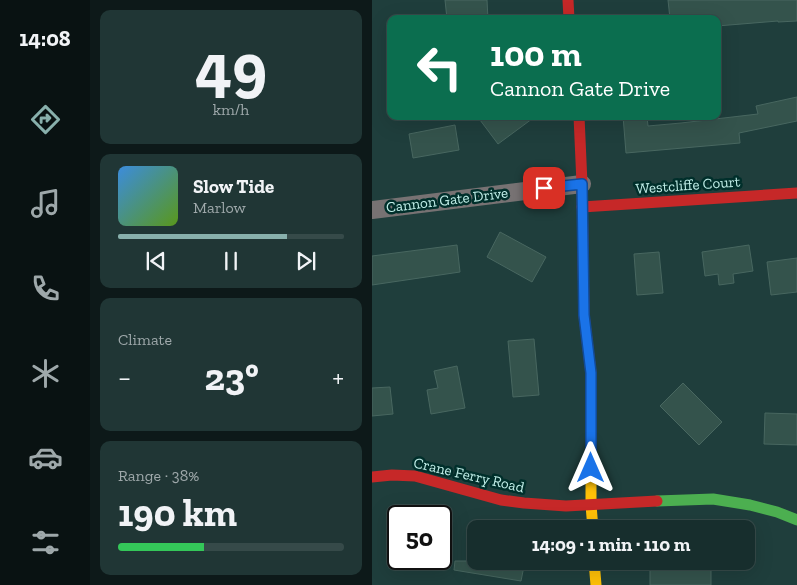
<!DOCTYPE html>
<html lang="en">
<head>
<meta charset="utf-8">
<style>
  body { margin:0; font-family:"Zilla Slab",serif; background:#203635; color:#f1f3f6; height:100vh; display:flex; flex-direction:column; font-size:19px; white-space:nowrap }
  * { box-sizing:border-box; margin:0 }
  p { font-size:16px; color:#9ea8aa }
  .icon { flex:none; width:28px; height:28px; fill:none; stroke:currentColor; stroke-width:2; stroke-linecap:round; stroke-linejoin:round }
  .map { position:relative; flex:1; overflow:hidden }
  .drawer { display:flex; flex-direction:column; gap:10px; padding:10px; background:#0d1919; width:282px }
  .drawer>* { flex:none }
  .top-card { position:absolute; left:15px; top:15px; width:334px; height:105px; border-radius:10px; box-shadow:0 5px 20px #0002,0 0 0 1px #364a49; background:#0b6e4f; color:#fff; overflow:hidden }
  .speed { position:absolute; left:15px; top:505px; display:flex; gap:10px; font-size:25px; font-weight:700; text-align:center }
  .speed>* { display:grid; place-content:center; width:65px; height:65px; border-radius:50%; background:#172e2d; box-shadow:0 5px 20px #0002,0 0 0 1px #364a49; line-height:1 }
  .speed .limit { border:2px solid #111; border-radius:8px; background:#fff; color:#111 }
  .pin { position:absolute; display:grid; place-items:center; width:42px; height:42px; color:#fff; margin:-21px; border-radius:10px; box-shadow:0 2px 8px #0006 }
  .me { position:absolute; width:55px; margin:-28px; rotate:0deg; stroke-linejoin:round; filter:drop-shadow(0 0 4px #0008) }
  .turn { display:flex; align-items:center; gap:18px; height:105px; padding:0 20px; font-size:22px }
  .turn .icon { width:65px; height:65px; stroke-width:2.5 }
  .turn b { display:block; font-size:35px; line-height:42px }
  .big { font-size:38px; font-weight:700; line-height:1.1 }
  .drawer .widget { flex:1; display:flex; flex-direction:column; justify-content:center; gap:8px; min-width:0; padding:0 18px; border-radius:10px; background:#203635 }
  .drawer .dial { align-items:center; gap:0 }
  .dial b { font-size:65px; line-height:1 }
  .song { display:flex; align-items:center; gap:15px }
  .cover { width:60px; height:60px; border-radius:8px; background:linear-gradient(135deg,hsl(210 70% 55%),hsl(90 70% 35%)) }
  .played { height:5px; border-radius:2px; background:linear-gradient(90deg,#88b0ac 75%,#364a49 75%) }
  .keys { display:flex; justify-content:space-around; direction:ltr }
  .heat { display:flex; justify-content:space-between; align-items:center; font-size:28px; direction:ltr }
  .charge { height:8px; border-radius:4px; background:linear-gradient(90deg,#34c759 38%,#364a49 0) }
  .trip { position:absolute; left:95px; top:520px; width:288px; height:50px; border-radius:10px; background:#172e2d; box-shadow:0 5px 20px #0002,0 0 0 1px #364a49; font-weight:700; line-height:50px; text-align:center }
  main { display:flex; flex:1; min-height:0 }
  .tabs { display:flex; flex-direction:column; width:90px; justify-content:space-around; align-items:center; background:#091212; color:#9ea8aa }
  .tabs .icon { width:35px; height:35px }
  .tabs .active { color:#88b0ac }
  .tabs b { font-size:22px; color:#f1f3f6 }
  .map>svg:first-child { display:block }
  .building { fill:#34534c; stroke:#486760 }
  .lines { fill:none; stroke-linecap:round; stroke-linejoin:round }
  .street { stroke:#777273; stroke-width:18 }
  .fast { stroke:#4caf50; stroke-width:11 }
  .slow { stroke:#ffc107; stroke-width:11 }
  .jam { stroke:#c62828; stroke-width:11 }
  .route-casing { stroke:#114b97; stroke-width:12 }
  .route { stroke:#1a73e8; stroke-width:9 }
  .labels { text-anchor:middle; stroke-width:5; stroke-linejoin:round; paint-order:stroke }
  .street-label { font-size:15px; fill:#c0eee8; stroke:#002f2b }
</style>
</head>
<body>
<main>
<nav class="tabs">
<b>14:08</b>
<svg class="icon active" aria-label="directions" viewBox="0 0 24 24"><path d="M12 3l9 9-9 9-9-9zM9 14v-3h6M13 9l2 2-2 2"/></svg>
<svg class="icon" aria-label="music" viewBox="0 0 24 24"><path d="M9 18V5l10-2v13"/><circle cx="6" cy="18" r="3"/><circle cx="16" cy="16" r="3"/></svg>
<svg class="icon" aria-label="phone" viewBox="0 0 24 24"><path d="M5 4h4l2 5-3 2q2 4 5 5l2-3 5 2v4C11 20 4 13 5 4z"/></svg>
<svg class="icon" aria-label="climate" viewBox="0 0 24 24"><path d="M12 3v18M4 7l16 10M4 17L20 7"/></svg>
<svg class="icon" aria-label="car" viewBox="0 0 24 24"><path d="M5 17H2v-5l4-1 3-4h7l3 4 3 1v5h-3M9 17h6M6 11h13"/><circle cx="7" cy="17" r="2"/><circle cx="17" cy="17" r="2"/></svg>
<svg class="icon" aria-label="filters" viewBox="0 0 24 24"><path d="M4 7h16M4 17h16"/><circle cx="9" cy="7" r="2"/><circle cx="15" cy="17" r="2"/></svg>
</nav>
<section class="drawer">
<div class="widget dial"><b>49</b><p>km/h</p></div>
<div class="widget">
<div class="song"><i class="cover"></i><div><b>Slow Tide</b><p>Marlow</p></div></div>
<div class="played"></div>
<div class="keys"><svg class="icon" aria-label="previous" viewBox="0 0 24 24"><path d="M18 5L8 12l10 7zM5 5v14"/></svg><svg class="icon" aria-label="pause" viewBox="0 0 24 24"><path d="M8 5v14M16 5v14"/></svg><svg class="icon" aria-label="next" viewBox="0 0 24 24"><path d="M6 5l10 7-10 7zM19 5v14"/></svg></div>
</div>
<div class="widget"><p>Climate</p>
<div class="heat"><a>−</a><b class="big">23°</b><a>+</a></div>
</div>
<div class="widget"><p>Range · 38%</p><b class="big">190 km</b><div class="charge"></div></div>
</section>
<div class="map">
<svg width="425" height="585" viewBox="0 0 425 585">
  <rect width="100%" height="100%" fill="#1f3e3c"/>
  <!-- building -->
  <g class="building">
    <polygon points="73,0 115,0 116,19 75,19"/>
    <polygon points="296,0 425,0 425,21 406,22 406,21 345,26 345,19 298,19"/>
    <polygon points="425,97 425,121 367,133 368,143 254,153 251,116 275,116 276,126 309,123 386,114 384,106"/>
    <polygon points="105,116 164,116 126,144"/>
    <polygon points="83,125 87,150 41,158 37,134"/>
    <polygon points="128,232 174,257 160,282 115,257"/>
    <polygon points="85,245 88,272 0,285 0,256"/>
    <polygon points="377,245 381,271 361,274 362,283 347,285 346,274 333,276 330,252"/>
    <polygon points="287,252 291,293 265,295 262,254"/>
    <polygon points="425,258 425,292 399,295 395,262"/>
    <polygon points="162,339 167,395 141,397 136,341"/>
    <polygon points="85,366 93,408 59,414 55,390 66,388 62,371"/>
    <polygon points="311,383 350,422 327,445 288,406"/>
    <polygon points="18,387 21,414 0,416 0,388"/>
    <polygon points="393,413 425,414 425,445 392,444"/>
    <polygon points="83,561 153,561 149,581 82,570"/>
    <rect x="278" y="561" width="61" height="24"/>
  </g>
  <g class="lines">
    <!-- street -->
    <polyline class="street" points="0,210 210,184"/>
    <!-- fast -->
    <polyline class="fast" points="285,501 341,499 378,505 405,512 425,520"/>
    <!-- slow -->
    <g class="slow">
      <polyline points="219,426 219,505 221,529"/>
      <polyline points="222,561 224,585"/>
    </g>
    <!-- jam -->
    <g class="jam">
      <polyline points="196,0 197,19"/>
      <polyline points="207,116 210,184 212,315 219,373 219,426"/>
      <polyline points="210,207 425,193"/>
      <polyline points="0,477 20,475 43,476 129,500 152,503 194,506 285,501"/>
    </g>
  </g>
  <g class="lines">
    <defs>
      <polyline id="route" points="172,188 210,184 212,315 219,373 219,468"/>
    </defs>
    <!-- route casing -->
    <use href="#route" class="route-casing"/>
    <!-- route -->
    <use href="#route" class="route"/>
  </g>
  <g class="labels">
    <!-- street labels -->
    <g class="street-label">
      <text transform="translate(316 185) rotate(-4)" y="5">Westcliffe Court</text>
      <text transform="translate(75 200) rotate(-7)" y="5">Cannon Gate Drive</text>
      <text transform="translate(97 475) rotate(13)" y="5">Crane Ferry Road</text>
    </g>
  </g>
</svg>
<div class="speed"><div class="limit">50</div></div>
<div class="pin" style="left:172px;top:188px;background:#d93025"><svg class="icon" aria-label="arrive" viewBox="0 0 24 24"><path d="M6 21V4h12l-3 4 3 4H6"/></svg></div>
<svg class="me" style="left:219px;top:468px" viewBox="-20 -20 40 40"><path d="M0-17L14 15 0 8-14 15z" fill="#1a73e8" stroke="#fff" stroke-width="4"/></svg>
<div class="trip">14:09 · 1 min · 110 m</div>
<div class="top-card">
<div class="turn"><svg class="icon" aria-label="left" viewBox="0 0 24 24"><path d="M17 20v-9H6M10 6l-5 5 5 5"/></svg><div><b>100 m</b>Cannon Gate Drive</div></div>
</div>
</div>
</main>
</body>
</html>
